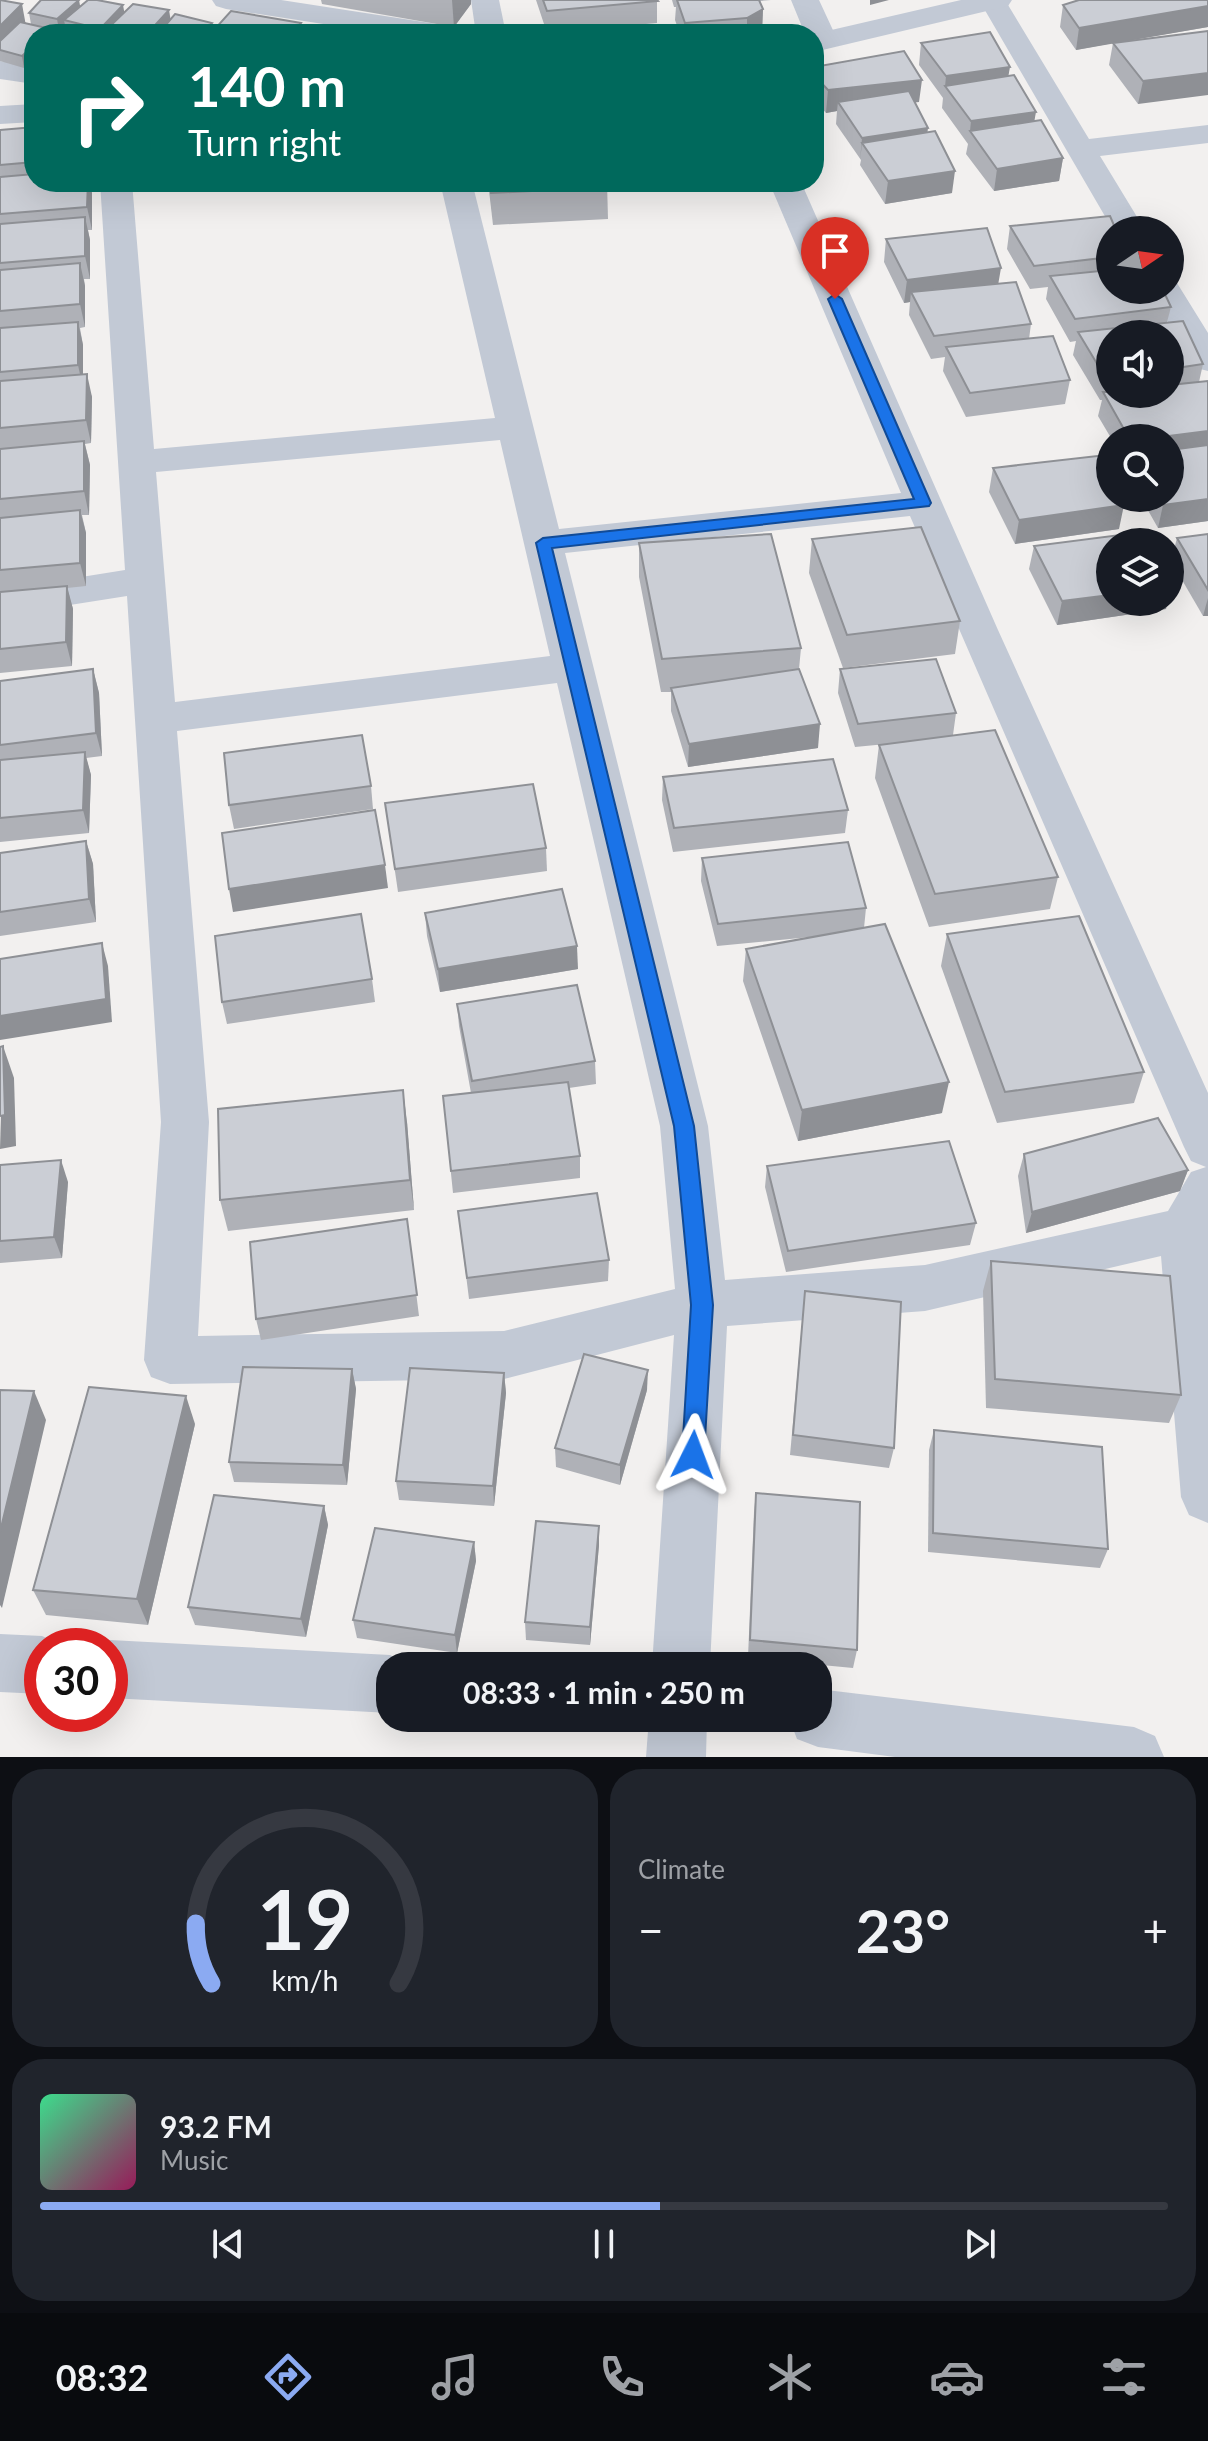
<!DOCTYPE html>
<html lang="en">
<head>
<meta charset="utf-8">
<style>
  body { margin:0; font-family:Lato,sans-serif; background:#20242c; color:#f1f3f6; height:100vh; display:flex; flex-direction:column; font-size:30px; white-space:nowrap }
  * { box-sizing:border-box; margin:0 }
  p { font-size:26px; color:#9ea1a6 }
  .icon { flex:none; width:44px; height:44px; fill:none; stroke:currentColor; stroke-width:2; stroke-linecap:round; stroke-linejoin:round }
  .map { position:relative; height:1757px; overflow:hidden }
  .details { display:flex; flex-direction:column; gap:12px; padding:12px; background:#0d0f14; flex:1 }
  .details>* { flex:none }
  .top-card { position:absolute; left:24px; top:24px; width:800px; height:168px; border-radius:32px; box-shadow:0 8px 32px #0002; background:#00695c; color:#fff; overflow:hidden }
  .needle { width:52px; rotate:77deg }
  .fabs { position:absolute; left:1096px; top:216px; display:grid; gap:16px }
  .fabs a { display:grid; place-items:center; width:88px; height:88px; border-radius:50%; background:#171b24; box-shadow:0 8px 32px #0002; font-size:40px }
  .speed { position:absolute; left:24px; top:1628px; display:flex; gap:16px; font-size:40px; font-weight:700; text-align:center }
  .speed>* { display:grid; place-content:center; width:104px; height:104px; border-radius:50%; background:#171b24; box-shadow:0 8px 32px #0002; line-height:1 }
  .speed .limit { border:12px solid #d22; background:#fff; color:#111 }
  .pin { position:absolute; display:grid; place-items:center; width:68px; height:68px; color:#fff; margin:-82px -34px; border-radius:50% 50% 50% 0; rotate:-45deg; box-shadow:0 0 8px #0007 }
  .pin .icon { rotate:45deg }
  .me { position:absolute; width:88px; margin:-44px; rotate:3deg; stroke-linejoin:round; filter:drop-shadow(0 0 6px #0008) }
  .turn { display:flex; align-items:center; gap:28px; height:168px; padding:0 32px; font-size:36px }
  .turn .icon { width:104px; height:104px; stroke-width:2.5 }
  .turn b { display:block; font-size:56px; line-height:68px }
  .big { font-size:60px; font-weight:700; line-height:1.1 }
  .details .card { flex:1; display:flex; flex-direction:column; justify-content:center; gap:12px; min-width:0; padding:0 28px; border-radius:32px; background:#20242c }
  .details .dial { align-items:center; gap:0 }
  .dial svg { height:208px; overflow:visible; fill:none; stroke:#363941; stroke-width:7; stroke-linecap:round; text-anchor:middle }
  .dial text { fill:#f1f3f6; stroke:none }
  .song { display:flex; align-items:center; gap:24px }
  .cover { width:96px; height:96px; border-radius:12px; background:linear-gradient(135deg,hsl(150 70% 55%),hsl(330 70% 35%)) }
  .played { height:8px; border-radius:4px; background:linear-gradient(90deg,#8baaf2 55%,#363941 55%) }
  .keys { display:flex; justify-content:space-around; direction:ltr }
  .heat { display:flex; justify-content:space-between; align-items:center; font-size:44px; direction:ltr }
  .details .tiles { flex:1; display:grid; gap:12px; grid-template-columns:1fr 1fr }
  .card:last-child { grid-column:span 2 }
  .trip { position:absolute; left:376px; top:1652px; width:456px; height:80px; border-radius:32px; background:#171b24; box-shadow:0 8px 32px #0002; font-weight:700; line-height:80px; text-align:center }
  .menu { display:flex; height:128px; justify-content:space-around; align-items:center; background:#090b0e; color:#9ea1a6 }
  .menu .icon { width:56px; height:56px }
  .menu .active { color:#8baaf2 }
  .menu b { font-size:36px; color:#f1f3f6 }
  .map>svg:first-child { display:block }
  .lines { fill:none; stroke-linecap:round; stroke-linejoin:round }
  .minor { fill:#c2c9d5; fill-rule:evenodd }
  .tertiary { fill:#c2c9d5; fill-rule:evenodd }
  .wall { fill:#afb1b7; fill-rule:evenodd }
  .shaded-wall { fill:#8e9095 }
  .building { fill:#cbced5; stroke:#8e9095; stroke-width:2 }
  .route { fill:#1a73e8; stroke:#114b97; stroke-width:2 }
</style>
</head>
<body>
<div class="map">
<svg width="1208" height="1757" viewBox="0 0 1208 1757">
  <rect width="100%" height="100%" fill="#f2f0ef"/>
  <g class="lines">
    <!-- minor -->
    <g class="minor">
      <polygon points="212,0 281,0 443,25 453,28 458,34 388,34 226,9 216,6"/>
      <polygon points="471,0 499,0 506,34 476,34"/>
      <polygon points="791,0 819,0 838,41 833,47 814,48 814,34 805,34"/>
      <polygon points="979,0 1005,0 1089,139 1208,125 1208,143 1100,156 1145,230 1113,230"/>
      <polygon points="0,61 34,66 34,84 0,79"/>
      <path d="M100,182H132L154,449L495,418L440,182H472L559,529L901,493L769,182H801L998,630L1208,1093V1523L1189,1515L1181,1497L1161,1256L925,1311L727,1326L710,1666H652L674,1335L504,1379L170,1384L151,1377L144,1360L161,1122L127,596L0,616V590L125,570ZM500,440L550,656L175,702L156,472ZM910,516L1184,1147L1191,1161L1206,1167L1191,1172L1168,1211L925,1265L725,1280L708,1126L565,553ZM557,683L660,1126L675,1289L504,1331L198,1336L209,1122L177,731Z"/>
      <polygon points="1170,281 1177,283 1208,333 1208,371 1196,368 1148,290 1170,290"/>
      <polygon points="0,1634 42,1636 62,1645 42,1646 42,1694 0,1692"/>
      <polygon points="110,1640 390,1655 412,1666 390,1666 390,1713 110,1698 110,1646 96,1646"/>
      <polygon points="818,1689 1134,1727 1155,1736 1164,1757 895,1757 818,1747 797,1739 789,1718 818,1718"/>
      <polygon points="649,1718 707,1718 706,1757 646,1757"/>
    </g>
    <!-- tertiary -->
    <g class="tertiary">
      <polygon points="961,0 1012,0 1008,6 814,52 814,34"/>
      <polygon points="34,104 34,122 0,124 0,106"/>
    </g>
  </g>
  <!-- wall -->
  <g class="wall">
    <polygon points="0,0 26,23 31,24 29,13 80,6 170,20 213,30 301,23 302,34 55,34 65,28 65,25 59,30 44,27 34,34 34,58 24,68 0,61"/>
    <polygon points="321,0 471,0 471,4 454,27 322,4"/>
    <polygon points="536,0 657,0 657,23 547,33"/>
    <polygon points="672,0 771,0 760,1 763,9 762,31 757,34 680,34 675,20 676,7 674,7"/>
    <polygon points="1208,0 1208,27 1131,40 1208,31 1138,104 1109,65 1113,43 1076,50 1060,27 1063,5"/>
    <polygon points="921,43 1008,76 1034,121 1063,158 1059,181 994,191 966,154 968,144 942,108 943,98 919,65"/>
    <polygon points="814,67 919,102 915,102 952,193 885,204 860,165 861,160 836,124 837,111 826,113 814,99"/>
    <polygon points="34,127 34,182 92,193 92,230 88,230 90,240 90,279 84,279 85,286 85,327 80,328 83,345 83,374 92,397 91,443 85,444 90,465 89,515 82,515 86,533 86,586 67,588 73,609 72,666 0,673 0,130"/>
    <polygon points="488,182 607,182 608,219 493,225"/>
    <path d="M1010,226L1110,230V290L1171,307L1167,322L1203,364L1199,382L1208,381V521L1158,528L1141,498H1170V438H1111L1098,416L1102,400H1100L1073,355L1076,341L1070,342L1046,299L1048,287L1030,289L1007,249ZM1110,334H1170V394H1110Z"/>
    <polygon points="886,239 999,283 1031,324 1029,339 1070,380 1065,404 966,417 943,371 945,357 931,359 909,315 910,302 904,303 884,262"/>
    <polygon points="993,468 1119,529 1015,544 989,492"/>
    <polygon points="1208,534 1208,616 1203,616 1171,561 1177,538"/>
    <polygon points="812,539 960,621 955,654 843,668 809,573"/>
    <polygon points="639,543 801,648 799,669 818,748 688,767 671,711 671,692 661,692 639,577"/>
    <polygon points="1034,546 1166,609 1057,625 1029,569"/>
    <polygon points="93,669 99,693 102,756 86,758 91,775 89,833 0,842 0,681"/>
    <polygon points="840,669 956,713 953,735 1058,877 1050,909 929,927 875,778 879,745 907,742 855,747 838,693"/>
    <polygon points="663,777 848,810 845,833 673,852 662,800"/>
    <polygon points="371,786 373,809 234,829 229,805"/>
    <polygon points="385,803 546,848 547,871 398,892"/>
    <polygon points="86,841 93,864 96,922 0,936 0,853"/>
    <polygon points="702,858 866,908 864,928 942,1113 798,1141 743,981 746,949 820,936 717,946 701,881"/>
    <polygon points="425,913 578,969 440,992 427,936"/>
    <polygon points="947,934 1144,1072 1134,1103 997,1123 941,966"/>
    <polygon points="372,979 375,1002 227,1024 222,1002"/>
    <polygon points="457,1004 595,1061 596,1084 569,1088 580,1156 580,1178 453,1193 443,1096 471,1093 459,1026"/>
    <polygon points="407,1122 414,1210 228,1231 220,1200"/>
    <polygon points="1024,1154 1188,1170 1180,1191 1026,1233 1018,1176"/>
    <polygon points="0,1165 68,1182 62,1258 0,1263"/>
    <polygon points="767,1166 976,1223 970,1245 786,1272 765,1187"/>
    <polygon points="458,1211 609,1260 608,1281 469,1299"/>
    <polygon points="407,1219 419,1316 261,1340 256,1319"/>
    <polygon points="991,1261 1181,1395 1169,1423 986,1408 983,1291"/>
    <polygon points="805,1291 894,1448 889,1468 790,1455"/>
    <polygon points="352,1369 356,1389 347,1485 234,1482 229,1462"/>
    <polygon points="504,1373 506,1393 494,1506 399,1500 396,1481"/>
    <polygon points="647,1390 620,1485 556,1467 555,1448"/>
    <polygon points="195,1424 148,1625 46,1615 33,1590"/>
    <polygon points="934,1430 1108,1549 1100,1568 928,1552 929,1450"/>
    <polygon points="756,1493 857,1650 853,1668 748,1658 754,1512"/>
    <polygon points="324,1506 328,1525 306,1637 195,1625 188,1607"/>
    <polygon points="474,1542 476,1561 457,1653 357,1638 353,1620"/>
    <polygon points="599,1545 590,1645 526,1640 525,1622"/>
  </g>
  <!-- shaded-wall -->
  <g class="shaded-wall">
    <polygon points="79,0 81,11 64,20 65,25 59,30 57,19"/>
    <polygon points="452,0 471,0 471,4 454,27"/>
    <polygon points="870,0 889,0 870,5"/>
    <polygon points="22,4 26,26 0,50 0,26"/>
    <polygon points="123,5 125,16 107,29 108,34 101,34 100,29"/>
    <polygon points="1208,6 1208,27 1076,50 1079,28"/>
    <polygon points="763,9 762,31 757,34 747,34 747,18"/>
    <polygon points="169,10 171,22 159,34 147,34"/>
    <polygon points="212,23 213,34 202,34"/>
    <polygon points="301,23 302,34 292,34"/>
    <polygon points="34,45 34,58 24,68 22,56"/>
    <polygon points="1010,67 1006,89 945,87 946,76"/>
    <polygon points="1208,73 1208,95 1138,104 1143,81"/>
    <polygon points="922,80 919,102 844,111 838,102 837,111 826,113 828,90"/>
    <polygon points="1036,112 1032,134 970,131 971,121"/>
    <polygon points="928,128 925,151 862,143 860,161 862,138"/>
    <polygon points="1063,158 1059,181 994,191 997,169"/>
    <polygon points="955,171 952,193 885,204 888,181"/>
    <polygon points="88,182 90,182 92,193 92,230 87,207"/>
    <polygon points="85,217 90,240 90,279 85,256"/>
    <polygon points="80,263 85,286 85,327 80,304"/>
    <polygon points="1001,268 997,291 911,292 910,302 904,303 907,280"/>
    <polygon points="78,322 83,345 83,388 78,365"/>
    <polygon points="87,374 92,397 91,443 86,420"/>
    <polygon points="1208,431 1208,453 1170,458 1170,438 1153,438"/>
    <polygon points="84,441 90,465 89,515 84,491"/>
    <polygon points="1208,499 1208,521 1158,528 1163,505"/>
    <polygon points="1124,505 1119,529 1015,544 1019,520"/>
    <polygon points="80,510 86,533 86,586 80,563"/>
    <polygon points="67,586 73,609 72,666 66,642"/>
    <polygon points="1110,595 1110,602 1168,602 1166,609 1057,625 1062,601"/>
    <polygon points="1208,598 1208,616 1203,616"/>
    <polygon points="93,669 99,693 102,756 96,733"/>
    <polygon points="820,724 818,748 688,767 689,744"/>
    <polygon points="85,752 91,775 89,833 83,810"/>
    <polygon points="86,841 93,864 96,922 89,899"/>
    <polygon points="385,865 388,888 233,912 229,889"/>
    <polygon points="102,943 108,966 112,1022 0,1040 0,1016"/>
    <polygon points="577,946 578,969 440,992 438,969"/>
    <polygon points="3,1046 14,1078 16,1146 0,1149"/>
    <polygon points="949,1082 942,1113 798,1141 802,1110"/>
    <polygon points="403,1090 407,1122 414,1210 410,1180"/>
    <polygon points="61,1160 68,1182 62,1258 54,1237"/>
    <polygon points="1188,1170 1180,1191 1026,1233 1032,1212"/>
    <polygon points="352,1369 356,1389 347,1485 343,1465"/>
    <polygon points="648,1370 647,1390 620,1485 620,1465"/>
    <polygon points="504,1373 506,1393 494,1506 493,1486"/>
    <polygon points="34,1391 46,1420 2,1608 0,1605 0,1532"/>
    <polygon points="186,1396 195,1424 148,1625 137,1599"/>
    <polygon points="324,1506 328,1525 306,1637 301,1619"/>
    <polygon points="599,1526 599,1545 590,1645 590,1627"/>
    <polygon points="474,1542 476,1561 457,1653 455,1635"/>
  </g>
  <!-- building -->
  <g class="building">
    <polygon points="0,0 22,4 0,26"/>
    <polygon points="41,0 79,0 57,19 29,13"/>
    <polygon points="88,0 97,0 123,5 100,29 64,20"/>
    <polygon points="543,0 657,0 658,1 547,11"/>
    <polygon points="677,0 759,0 763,9 747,18 685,23"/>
    <polygon points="1079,0 1208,0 1208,6 1079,28 1063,5"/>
    <polygon points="133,4 169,10 147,34 134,34 107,29"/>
    <polygon points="231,11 301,23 292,34 229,34 213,31"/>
    <polygon points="175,14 212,23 202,34 158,34"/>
    <polygon points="20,22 51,29 45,34 34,34 34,45 22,56 0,50 0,41"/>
    <polygon points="63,28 96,34 55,34"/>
    <polygon points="1208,31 1208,73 1143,81 1113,43"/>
    <polygon points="990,32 1010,67 946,76 921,43"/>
    <polygon points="904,51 922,80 828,90 814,75 814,67"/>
    <polygon points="1014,75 1036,112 971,121 945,86"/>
    <polygon points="909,91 928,128 862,138 838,102"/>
    <polygon points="1041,120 1063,158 997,169 970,131"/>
    <polygon points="34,127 34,162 0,165 0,130"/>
    <polygon points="935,131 955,171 888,181 862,143"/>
    <polygon points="34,174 34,182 88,182 87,207 0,214 0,177"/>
    <polygon points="490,182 607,182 608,187 491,193"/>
    <polygon points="1110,216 1116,230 1110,230 1110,257 1034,266 1010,226"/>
    <polygon points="85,217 85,256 0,263 0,224"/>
    <polygon points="987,228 1001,268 907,280 886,239"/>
    <polygon points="80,263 80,304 0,311 0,270"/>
    <polygon points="1110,270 1110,290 1163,290 1171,307 1075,319 1050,276"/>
    <polygon points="1016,282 1031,324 934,336 911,292"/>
    <polygon points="1183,321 1203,364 1170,369 1170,334 1110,334 1110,376 1105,377 1078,332"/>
    <polygon points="78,322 78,365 0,372 0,328"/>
    <polygon points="1053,336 1070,380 970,393 946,347"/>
    <polygon points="87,374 86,420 0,428 0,381"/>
    <polygon points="1208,381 1208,431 1153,438 1129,438 1103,392 1110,392 1110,394 1170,394 1170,385"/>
    <polygon points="84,441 84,491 0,499 0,449"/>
    <polygon points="1208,445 1208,499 1163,505 1159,498 1170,498 1170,450"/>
    <polygon points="1106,455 1110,466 1110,498 1122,498 1124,505 1019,520 993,468"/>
    <polygon points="80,510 80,563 0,570 0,518"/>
    <polygon points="921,527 960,621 847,635 812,539"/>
    <polygon points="1151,531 1155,542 1110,542 1110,595 1062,601 1034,546"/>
    <polygon points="771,534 801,648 662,659 639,543"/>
    <polygon points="1208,534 1208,590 1177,538"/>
    <polygon points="67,586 66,642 0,649 0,592"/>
    <polygon points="936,659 956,713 858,724 840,669"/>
    <polygon points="93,669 96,733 0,745 0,681"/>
    <polygon points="799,669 820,724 689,744 671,688"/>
    <polygon points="995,730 1058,877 935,894 879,745"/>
    <polygon points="362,735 371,786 229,805 224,753"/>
    <polygon points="85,752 83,810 0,818 0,760"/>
    <polygon points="833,759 848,810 674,828 663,777"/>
    <polygon points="533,784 546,848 395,869 385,803"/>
    <polygon points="375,810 385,865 229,889 222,833"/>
    <polygon points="86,841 89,899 0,912 0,853"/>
    <polygon points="848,842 866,908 718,924 702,858"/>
    <polygon points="562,889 577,946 438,969 425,913"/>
    <polygon points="361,914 372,979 222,1002 215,936"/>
    <polygon points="1079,916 1144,1072 1005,1092 947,934"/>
    <polygon points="885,924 949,1082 802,1110 746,949"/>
    <polygon points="102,943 106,999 0,1016 0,959"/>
    <polygon points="577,985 595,1061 472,1081 457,1004"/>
    <polygon points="3,1046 5,1115 0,1116 0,1047"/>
    <polygon points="568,1082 580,1156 451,1171 443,1096"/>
    <polygon points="403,1090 410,1180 220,1200 218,1109"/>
    <polygon points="1158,1118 1188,1170 1032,1212 1024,1154"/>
    <polygon points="949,1141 976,1223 788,1251 767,1166"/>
    <polygon points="61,1160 54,1237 0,1241 0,1165"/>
    <polygon points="597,1193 609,1260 467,1278 458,1211"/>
    <polygon points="407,1219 417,1295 256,1319 250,1242"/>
    <polygon points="991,1261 1170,1276 1181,1395 995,1379"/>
    <polygon points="805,1291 901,1302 894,1448 793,1435"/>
    <polygon points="584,1354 648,1370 620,1465 555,1448"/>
    <polygon points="243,1367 352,1369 343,1465 229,1462"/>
    <polygon points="410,1368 504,1373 493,1486 396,1481"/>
    <polygon points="89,1387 186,1396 137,1599 33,1590"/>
    <polygon points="0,1390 34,1391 0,1532"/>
    <polygon points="934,1430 1102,1447 1108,1549 933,1533"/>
    <polygon points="756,1493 860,1502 857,1650 750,1640"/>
    <polygon points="214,1495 324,1506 301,1619 188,1607"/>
    <polygon points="536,1521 599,1526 590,1627 525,1622"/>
    <polygon points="375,1528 474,1542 455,1635 353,1620"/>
  </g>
  <!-- route -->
  <polygon class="route" points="835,294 842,299 931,503 929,506 552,548 694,1126 713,1305 704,1455 701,1463 693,1466 685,1463 682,1455 691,1305 674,1126 536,543 543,538 914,499 828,299"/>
</svg>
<div class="fabs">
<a><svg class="needle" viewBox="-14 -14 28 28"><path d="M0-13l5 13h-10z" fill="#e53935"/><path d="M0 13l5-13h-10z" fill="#9ea1a6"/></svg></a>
<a><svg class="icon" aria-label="sound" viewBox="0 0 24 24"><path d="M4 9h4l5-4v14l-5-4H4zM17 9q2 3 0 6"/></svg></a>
<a><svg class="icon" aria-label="search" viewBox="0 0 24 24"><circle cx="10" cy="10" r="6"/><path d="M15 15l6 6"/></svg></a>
<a><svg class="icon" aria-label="layers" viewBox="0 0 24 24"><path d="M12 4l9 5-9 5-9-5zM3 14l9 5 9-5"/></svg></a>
</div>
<div class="speed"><div class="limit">30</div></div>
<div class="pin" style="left:835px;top:299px;background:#d93025"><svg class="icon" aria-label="arrive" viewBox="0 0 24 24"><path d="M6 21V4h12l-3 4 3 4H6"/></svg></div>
<svg class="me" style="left:693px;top:1455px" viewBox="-20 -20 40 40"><path d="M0-17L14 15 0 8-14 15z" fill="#1a73e8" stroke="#fff" stroke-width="4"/></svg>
<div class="trip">08:33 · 1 min · 250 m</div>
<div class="top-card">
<div class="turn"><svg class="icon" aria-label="right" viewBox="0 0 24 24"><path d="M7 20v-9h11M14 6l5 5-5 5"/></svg><div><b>140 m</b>Turn right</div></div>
</div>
</div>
<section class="details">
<div class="tiles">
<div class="card dial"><svg viewBox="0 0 100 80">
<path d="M14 69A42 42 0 1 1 86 69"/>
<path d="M14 69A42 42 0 0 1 8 46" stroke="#8baaf2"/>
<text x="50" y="56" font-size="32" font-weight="700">19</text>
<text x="50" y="72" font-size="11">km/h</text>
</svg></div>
<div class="card"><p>Climate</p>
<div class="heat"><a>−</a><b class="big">23°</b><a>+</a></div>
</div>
<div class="card">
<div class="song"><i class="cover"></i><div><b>93.2 FM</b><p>Music</p></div></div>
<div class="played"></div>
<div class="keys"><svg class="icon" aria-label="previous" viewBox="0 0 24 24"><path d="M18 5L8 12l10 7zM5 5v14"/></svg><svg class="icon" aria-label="pause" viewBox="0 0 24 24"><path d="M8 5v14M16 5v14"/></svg><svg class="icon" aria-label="next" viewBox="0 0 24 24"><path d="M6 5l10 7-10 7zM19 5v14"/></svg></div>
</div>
</div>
</section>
<nav class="menu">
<b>08:32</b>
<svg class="icon active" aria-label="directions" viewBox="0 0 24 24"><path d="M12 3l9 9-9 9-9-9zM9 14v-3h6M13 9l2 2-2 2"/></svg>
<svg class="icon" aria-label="music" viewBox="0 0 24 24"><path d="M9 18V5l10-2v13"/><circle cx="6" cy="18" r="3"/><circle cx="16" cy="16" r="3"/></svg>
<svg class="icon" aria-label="phone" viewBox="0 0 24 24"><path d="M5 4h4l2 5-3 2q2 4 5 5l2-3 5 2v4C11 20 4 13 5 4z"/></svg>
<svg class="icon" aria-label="climate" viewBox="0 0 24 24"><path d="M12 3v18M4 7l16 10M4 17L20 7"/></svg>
<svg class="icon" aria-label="car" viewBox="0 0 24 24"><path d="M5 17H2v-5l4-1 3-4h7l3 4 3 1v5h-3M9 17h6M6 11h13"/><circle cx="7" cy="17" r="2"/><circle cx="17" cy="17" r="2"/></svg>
<svg class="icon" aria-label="filters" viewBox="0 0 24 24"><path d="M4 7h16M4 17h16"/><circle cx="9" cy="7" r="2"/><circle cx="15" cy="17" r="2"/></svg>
</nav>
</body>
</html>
